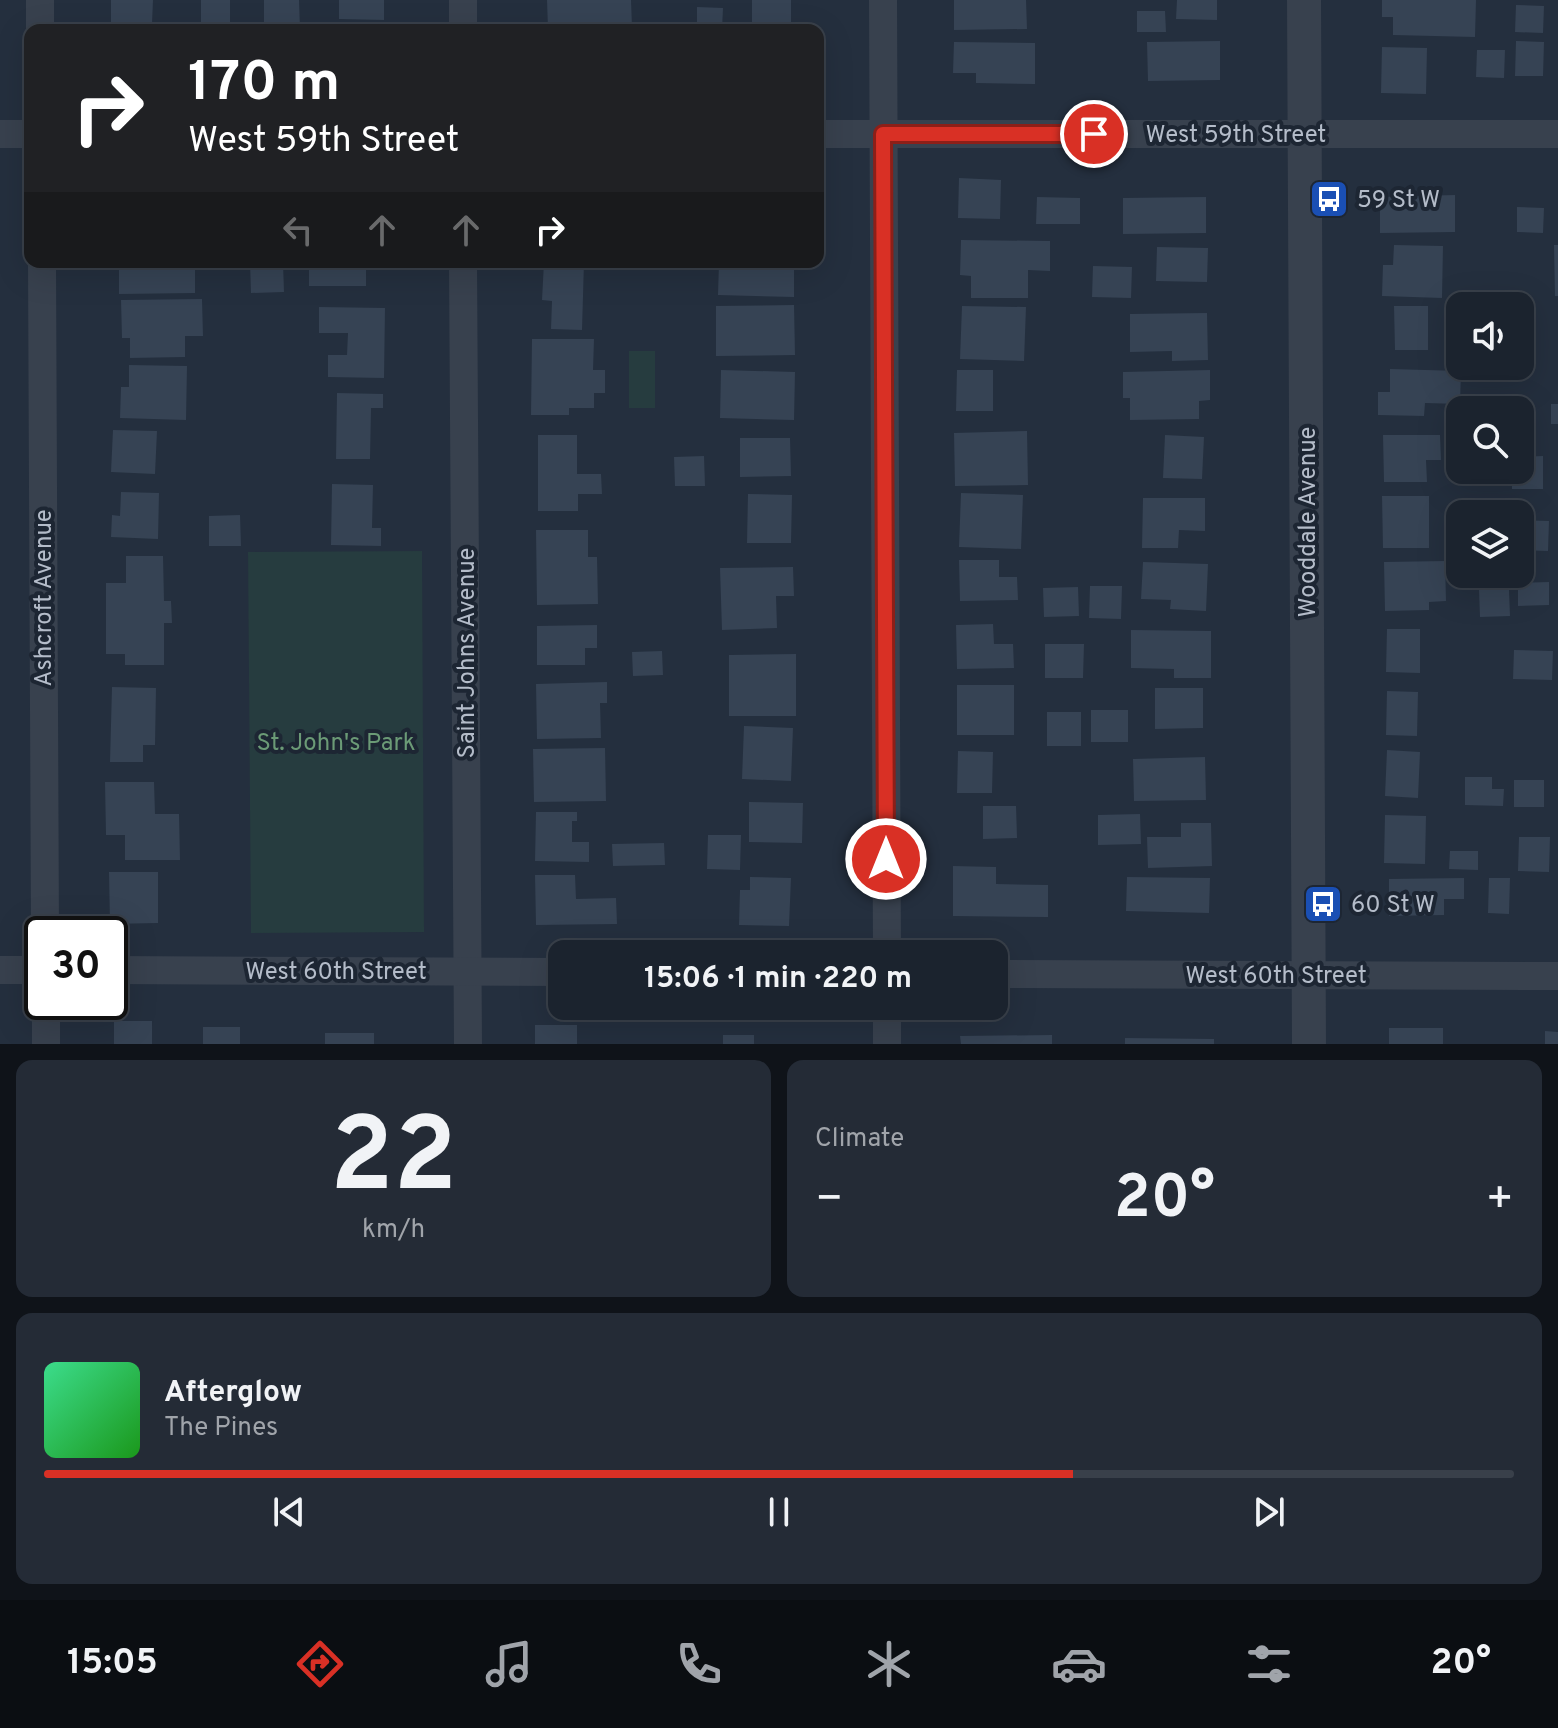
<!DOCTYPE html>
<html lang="en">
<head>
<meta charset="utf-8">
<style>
  body { margin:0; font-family:Overpass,sans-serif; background:#242b36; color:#f1f3f6; height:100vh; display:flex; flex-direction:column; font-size:30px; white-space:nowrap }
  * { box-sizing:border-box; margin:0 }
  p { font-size:26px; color:#a0a4aa }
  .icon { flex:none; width:44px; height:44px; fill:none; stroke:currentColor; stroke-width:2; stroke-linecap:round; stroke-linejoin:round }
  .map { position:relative; height:1044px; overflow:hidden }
  .side { display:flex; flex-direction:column; gap:16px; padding:16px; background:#0f1319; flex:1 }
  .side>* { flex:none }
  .hud { position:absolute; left:24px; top:24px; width:800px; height:244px; border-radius:16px; box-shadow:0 8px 32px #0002,0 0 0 2px #39404a; background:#202124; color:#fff; overflow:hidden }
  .tools { position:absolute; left:1446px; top:292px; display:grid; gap:16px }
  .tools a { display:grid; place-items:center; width:88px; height:88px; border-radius:16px; background:#1b232e; box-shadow:0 8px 32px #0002,0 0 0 2px #39404a; font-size:40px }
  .speed { position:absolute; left:24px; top:916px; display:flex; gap:16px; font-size:40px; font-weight:700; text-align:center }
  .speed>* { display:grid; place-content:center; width:104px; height:104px; border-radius:50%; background:#1b232e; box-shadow:0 8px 32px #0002,0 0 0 2px #39404a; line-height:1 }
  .speed .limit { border:4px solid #111; border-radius:12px; background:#fff; color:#111 }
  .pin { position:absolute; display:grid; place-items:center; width:68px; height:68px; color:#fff; margin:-34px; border:4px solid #fff; border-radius:50%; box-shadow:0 2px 8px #0007 }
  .me { position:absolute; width:88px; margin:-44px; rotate:0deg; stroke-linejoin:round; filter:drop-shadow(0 0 6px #0008) }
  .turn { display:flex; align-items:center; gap:28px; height:168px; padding:0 32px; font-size:36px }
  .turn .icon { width:104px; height:104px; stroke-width:2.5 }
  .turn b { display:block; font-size:56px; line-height:68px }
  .lanes { display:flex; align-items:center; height:76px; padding:0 32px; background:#0003; justify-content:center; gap:40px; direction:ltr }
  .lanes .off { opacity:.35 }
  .big { font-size:60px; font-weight:700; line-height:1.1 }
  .side .tile { flex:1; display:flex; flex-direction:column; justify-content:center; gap:12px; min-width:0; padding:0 28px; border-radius:16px; background:#242b36 }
  .side .dial { align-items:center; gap:0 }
  .dial b { font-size:104px; line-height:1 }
  .song { display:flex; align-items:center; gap:24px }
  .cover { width:96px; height:96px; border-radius:12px; background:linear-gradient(135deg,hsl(150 70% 55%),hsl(120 70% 35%)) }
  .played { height:8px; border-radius:4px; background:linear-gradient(90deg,#d93025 70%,#39404a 70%) }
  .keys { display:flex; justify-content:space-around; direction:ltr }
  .heat { display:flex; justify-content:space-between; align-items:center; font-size:44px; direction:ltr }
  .side .tiles { flex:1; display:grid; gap:16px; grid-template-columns:1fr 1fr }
  .tile:last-child { grid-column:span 2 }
  .trip { position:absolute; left:548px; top:940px; width:460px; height:80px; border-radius:16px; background:#1b232e; box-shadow:0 8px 32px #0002,0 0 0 2px #39404a; font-weight:700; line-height:80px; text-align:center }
  .menu { display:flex; height:128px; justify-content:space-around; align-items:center; background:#0b0e12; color:#a0a4aa }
  .menu .icon { width:56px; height:56px }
  .menu .on { color:#d93025 }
  .menu b { font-size:36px; color:#f1f3f6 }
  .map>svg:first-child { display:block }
  .green { fill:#263c3f }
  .building { fill:#364354 }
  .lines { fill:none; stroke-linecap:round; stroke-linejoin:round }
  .minor { stroke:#38414e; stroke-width:28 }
  .tertiary { stroke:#38414e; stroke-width:34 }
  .route-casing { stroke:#8d1f18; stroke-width:20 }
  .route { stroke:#d93025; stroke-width:14 }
  .labels { text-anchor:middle; stroke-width:8; stroke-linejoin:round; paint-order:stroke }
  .street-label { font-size:24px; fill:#b4bcc9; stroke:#1d2633 }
  .poi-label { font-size:24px; fill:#b4bcc9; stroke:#1d2633; text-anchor:start }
  .park-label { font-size:24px; fill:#6b9a76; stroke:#1d2633 }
</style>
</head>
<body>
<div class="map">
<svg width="1558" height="1044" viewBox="0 0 1558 1044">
  <rect width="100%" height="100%" fill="#242f3e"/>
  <!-- green -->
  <g class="green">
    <rect x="629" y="351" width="26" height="57"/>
    <polygon points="422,551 424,932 251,933 248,552"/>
  </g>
  <!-- building -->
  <g class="building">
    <polygon points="111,0 153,0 152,24 111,23"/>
    <rect x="201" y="0" width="29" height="27"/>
    <polygon points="264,0 299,0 300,29 264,30"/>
    <polygon points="339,0 384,0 384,20 339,19"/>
    <polygon points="547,0 631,0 632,27 548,29"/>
    <rect x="752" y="0" width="39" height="22"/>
    <polygon points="954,0 1026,0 1027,29 954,30"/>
    <polygon points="1177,0 1217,0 1217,20 1176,19"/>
    <polygon points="1382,0 1476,0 1475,37 1393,35 1393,17 1382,17"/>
    <polygon points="1516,5 1544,6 1543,33 1515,32"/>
    <polygon points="697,7 723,8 722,30 697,30"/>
    <polygon points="1137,11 1165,11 1166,32 1137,32"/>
    <polygon points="1220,41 1220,80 1148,81 1147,42"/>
    <polygon points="1516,41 1544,42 1543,76 1515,76"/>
    <polygon points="954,42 1035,43 1035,84 976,83 976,73 953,73"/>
    <polygon points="1382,47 1427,48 1426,94 1381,93"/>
    <polygon points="1477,50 1505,50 1504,78 1476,77"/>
    <polygon points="959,178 1001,180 1000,219 958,218"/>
    <polygon points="1455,195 1455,232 1380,233 1380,197"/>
    <polygon points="1037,197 1080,198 1080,224 1036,224"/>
    <polygon points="1206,197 1206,233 1123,234 1123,198"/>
    <polygon points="1517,207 1544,208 1543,233 1517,232"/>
    <polygon points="961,240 1050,241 1050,271 1028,270 1028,298 971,298 971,276 960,275"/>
    <polygon points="1394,245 1443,246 1442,298 1382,296 1383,265 1393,265"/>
    <polygon points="1554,245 1558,245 1558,296 1555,296"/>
    <polygon points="1157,247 1208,248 1207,282 1156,281"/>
    <polygon points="119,262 195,262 195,293 119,294"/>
    <polygon points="250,262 283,262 284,292 251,293"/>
    <rect x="309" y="262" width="57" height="24"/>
    <polygon points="544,262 584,262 582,330 551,329 552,301 542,300"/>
    <polygon points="719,262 794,262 794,297 718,295"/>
    <polygon points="1093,266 1132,267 1131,298 1092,297"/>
    <polygon points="202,299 203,336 185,336 185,357 130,358 130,338 122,338 121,300"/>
    <polygon points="794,305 795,355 716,356 716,306"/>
    <polygon points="962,306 1026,307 1024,361 960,359"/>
    <polygon points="1394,306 1428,306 1428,350 1395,350"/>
    <polygon points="319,307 385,308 384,378 328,377 328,355 347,355 348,333 319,333"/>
    <polygon points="1207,313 1208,360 1172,361 1172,351 1130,352 1130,314"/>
    <polygon points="532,339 594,339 593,370 605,370 605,393 594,393 594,408 569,408 569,415 531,415"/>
    <polygon points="129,365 187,366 186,420 120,418 121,387 129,387"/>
    <polygon points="1390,369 1461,371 1460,404 1425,403 1424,416 1378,415 1378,392 1390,392"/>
    <polygon points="721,370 795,372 794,420 720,418"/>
    <polygon points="957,370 993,370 993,411 956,411"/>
    <polygon points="1210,370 1210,400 1199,401 1199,419 1130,420 1130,398 1123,398 1123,372"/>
    <polygon points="337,393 383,394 383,408 371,408 370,459 336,459"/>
    <polygon points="1477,396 1505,397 1504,410 1477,410"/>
    <rect x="1551" y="404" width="7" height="20"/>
    <polygon points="113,430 157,431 155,474 111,472"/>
    <polygon points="1027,431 1028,485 955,486 954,433"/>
    <polygon points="538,435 577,435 577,474 601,474 602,494 578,494 578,511 538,511"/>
    <polygon points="1165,435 1204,437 1202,479 1163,478"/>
    <polygon points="1383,435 1440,435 1441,460 1426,460 1427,482 1384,482"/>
    <polygon points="740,438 790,438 791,476 740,477"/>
    <polygon points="704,456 705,486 675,486 674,457"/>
    <polygon points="1543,456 1543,489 1512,489 1512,470 1520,470 1520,457"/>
    <rect x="1476" y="470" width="28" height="13"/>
    <polygon points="332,484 373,485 372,528 381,528 381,546 331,545"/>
    <polygon points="121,492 159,493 158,539 111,537 112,515 120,516"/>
    <polygon points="961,493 1023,495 1021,549 959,547"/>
    <polygon points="748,494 792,495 791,543 747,543"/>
    <polygon points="1382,496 1429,496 1429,548 1383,548"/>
    <polygon points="1143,498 1205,498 1205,531 1179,530 1178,548 1142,548"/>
    <polygon points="240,515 241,546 209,546 209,516"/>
    <polygon points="1520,520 1549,521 1548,551 1520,550"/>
    <polygon points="536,530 588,530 588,557 597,557 598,604 537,605"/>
    <polygon points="126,556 163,556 164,601 171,601 172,623 164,623 164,665 125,665 125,654 106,654 106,583 126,583"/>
    <polygon points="959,560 999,560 999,577 1017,577 1018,600 960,601"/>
    <polygon points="1445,561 1446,601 1429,602 1429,610 1385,611 1384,562"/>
    <polygon points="1143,562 1208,564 1206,611 1170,609 1171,600 1141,599"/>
    <polygon points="793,567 794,596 776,596 777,628 722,630 720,568"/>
    <polygon points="1549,582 1549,605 1518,606 1518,583"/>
    <polygon points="1090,586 1122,586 1121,619 1089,618"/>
    <polygon points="1078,587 1079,616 1044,617 1043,588"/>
    <polygon points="1479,590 1509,590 1510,616 1480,617"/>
    <polygon points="993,624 994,644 1013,644 1014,668 957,669 956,625"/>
    <polygon points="597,625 597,648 585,648 585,665 537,665 537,626"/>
    <polygon points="1387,629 1420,629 1420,673 1386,672"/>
    <polygon points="1131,630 1211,631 1211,678 1174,678 1174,669 1131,668"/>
    <polygon points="1045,644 1084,644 1083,678 1045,678"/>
    <polygon points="1514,650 1553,651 1552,680 1513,679"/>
    <polygon points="662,651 663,675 633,676 632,652"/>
    <polygon points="796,654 796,716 729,716 729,655"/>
    <polygon points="607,682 607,703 600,703 601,738 537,739 536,684"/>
    <rect x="957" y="685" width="57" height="50"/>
    <polygon points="112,687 156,688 155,745 143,745 143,762 110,762"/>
    <polygon points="1155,688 1203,688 1203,728 1155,729"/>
    <polygon points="1387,691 1418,692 1417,736 1386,735"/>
    <rect x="1091" y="710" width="37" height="32"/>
    <rect x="1047" y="712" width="34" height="34"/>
    <polygon points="744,726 793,728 791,781 742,779"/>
    <polygon points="605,748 606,801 534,802 533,749"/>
    <polygon points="1387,750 1420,752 1418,798 1385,796"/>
    <polygon points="958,751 993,752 992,793 957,793"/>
    <polygon points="1205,757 1206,800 1134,801 1133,759"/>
    <polygon points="1465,777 1492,777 1492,789 1504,789 1503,806 1465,805"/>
    <rect x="1514" y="780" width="30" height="27"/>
    <polygon points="105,782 154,782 155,814 179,814 180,860 125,860 125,835 106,835"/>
    <polygon points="749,802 803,803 802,843 749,842"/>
    <polygon points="983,806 1016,806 1017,838 983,839"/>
    <polygon points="536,812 577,812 577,821 572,821 572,842 589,842 589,862 535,861"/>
    <polygon points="1140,814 1141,844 1098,845 1098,815"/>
    <polygon points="1385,815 1426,816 1425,864 1384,863"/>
    <polygon points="1181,823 1211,823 1212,866 1148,868 1147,837 1181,837"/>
    <polygon points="708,835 741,835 740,870 707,869"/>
    <polygon points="1519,837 1550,837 1549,872 1518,871"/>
    <polygon points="664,843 665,865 613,866 612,844"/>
    <polygon points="1450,851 1478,851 1478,870 1449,869"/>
    <polygon points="953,866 996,867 996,884 1048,885 1048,917 953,916"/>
    <polygon points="109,872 158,872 158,923 110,924"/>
    <polygon points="535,875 575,875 576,899 616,898 617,924 536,925"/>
    <polygon points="750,877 791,878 789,926 739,925 740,890 750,890"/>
    <polygon points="1127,877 1210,878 1209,913 1126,911"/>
    <polygon points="1464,878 1464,899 1444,899 1444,915 1389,916 1389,879"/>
    <polygon points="1489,878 1510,878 1509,914 1488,913"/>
    <rect x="114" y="1021" width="38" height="23"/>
    <rect x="535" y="1025" width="42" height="19"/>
    <rect x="203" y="1027" width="37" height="17"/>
    <rect x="1389" y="1028" width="54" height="16"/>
    <polygon points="1545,1031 1558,1032 1558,1044 1545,1044"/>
    <rect x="325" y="1033" width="49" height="11"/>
    <rect x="723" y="1035" width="31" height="9"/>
    <polygon points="1052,1035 1052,1044 961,1044 960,1036"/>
    <polygon points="1125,1038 1214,1039 1214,1044 1125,1044"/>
  </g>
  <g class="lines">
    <!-- minor -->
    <g class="minor">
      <polyline points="40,0 40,30"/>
      <polyline points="883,0 887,954"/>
      <polyline points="463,30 463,0"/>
      <polyline points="0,134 30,134"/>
      <polyline points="818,134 1558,134"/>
      <polyline points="42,262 45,934"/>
      <polyline points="463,262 468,1044"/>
      <polyline points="0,970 42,970"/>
      <polyline points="110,970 562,972"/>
      <polyline points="994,974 1558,976"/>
      <polyline points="46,1002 46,1044"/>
      <polyline points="887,1006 887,1044"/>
    </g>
    <!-- tertiary -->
    <polyline class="tertiary" points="1304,0 1309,1044"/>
  </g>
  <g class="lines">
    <defs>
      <polyline id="route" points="886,859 883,134 1094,134"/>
    </defs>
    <!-- route casing -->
    <use href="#route" class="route-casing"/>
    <!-- route -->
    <use href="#route" class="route"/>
  </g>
  <!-- icons -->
  <defs>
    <symbol id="bus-square" viewBox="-11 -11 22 22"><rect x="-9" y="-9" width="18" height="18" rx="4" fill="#1a4fb4" stroke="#1d2633"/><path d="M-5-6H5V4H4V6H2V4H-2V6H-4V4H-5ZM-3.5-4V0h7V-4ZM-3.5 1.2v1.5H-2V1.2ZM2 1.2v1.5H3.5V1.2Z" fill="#fff"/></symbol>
  </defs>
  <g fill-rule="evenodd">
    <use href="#bus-square" x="1307" y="177" width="44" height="44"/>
    <use href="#bus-square" x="1301" y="882" width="44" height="44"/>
  </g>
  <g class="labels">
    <!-- street labels -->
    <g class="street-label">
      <text x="1236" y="142">West 59th Street</text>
      <text transform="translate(1307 522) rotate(-90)" y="8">Wooddale Avenue</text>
      <text transform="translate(43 598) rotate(-90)" y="8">Ashcroft Avenue</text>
      <text transform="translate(466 653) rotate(-90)" y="8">Saint Johns Avenue</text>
      <text x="336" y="979">West 60th Street</text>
      <text x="1276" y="983">West 60th Street</text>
    </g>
    <!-- poi labels -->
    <g class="poi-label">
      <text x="1357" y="207">59 St W</text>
      <text x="1351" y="912">60 St W</text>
    </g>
    <!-- park labels -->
    <g class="park-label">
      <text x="336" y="750">St. John's Park</text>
    </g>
  </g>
</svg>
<div class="tools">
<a><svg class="icon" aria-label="sound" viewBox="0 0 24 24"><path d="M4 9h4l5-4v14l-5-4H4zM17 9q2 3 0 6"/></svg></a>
<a><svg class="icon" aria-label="search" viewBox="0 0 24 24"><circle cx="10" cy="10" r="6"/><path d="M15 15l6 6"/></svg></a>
<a><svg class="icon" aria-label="layers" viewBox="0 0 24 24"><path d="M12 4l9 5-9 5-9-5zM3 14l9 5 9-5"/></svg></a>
</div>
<div class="speed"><div class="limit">30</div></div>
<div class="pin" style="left:1094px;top:134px;background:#d93025"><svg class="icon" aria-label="arrive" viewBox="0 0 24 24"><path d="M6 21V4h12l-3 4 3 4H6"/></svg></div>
<svg class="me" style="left:886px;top:859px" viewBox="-20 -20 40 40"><circle r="17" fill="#d93025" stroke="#fff" stroke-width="3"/><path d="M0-11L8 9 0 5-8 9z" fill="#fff"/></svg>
<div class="trip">15:06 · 1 min · 220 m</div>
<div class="hud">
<div class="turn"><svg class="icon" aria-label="right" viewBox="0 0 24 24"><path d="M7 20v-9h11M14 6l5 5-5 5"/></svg><div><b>170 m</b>West 59th Street</div></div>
<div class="lanes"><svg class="icon off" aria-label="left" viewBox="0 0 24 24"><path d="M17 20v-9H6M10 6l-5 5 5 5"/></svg><svg class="icon off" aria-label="ahead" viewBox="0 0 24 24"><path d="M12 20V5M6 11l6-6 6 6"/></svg><svg class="icon off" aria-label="ahead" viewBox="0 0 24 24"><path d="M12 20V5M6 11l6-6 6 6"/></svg><svg class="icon" aria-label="right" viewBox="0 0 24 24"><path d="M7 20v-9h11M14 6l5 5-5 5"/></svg></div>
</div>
</div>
<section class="side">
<div class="tiles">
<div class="tile dial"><b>22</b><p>km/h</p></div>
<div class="tile"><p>Climate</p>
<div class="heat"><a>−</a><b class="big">20°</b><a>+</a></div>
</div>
<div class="tile">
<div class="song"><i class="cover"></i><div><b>Afterglow</b><p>The Pines</p></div></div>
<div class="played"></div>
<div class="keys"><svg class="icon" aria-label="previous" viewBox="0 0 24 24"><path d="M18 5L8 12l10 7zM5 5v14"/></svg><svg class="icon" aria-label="pause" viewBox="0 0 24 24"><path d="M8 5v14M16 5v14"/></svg><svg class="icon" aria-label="next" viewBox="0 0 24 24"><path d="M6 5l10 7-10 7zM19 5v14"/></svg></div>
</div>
</div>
</section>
<nav class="menu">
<b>15:05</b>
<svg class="icon on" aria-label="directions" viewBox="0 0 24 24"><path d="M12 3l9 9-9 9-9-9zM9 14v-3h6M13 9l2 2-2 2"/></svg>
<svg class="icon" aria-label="music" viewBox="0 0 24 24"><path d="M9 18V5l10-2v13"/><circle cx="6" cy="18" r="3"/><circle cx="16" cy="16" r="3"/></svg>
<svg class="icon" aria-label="phone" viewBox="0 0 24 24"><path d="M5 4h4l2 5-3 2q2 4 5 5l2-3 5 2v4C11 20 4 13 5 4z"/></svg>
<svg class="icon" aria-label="climate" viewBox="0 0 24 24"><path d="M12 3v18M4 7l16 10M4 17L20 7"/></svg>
<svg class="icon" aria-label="car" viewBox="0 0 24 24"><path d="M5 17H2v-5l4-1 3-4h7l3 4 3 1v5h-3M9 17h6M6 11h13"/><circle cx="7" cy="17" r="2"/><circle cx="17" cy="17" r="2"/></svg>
<svg class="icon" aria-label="filters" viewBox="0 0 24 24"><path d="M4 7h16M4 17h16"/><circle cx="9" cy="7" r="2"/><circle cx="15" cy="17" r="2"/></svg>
<b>20°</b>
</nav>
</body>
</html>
